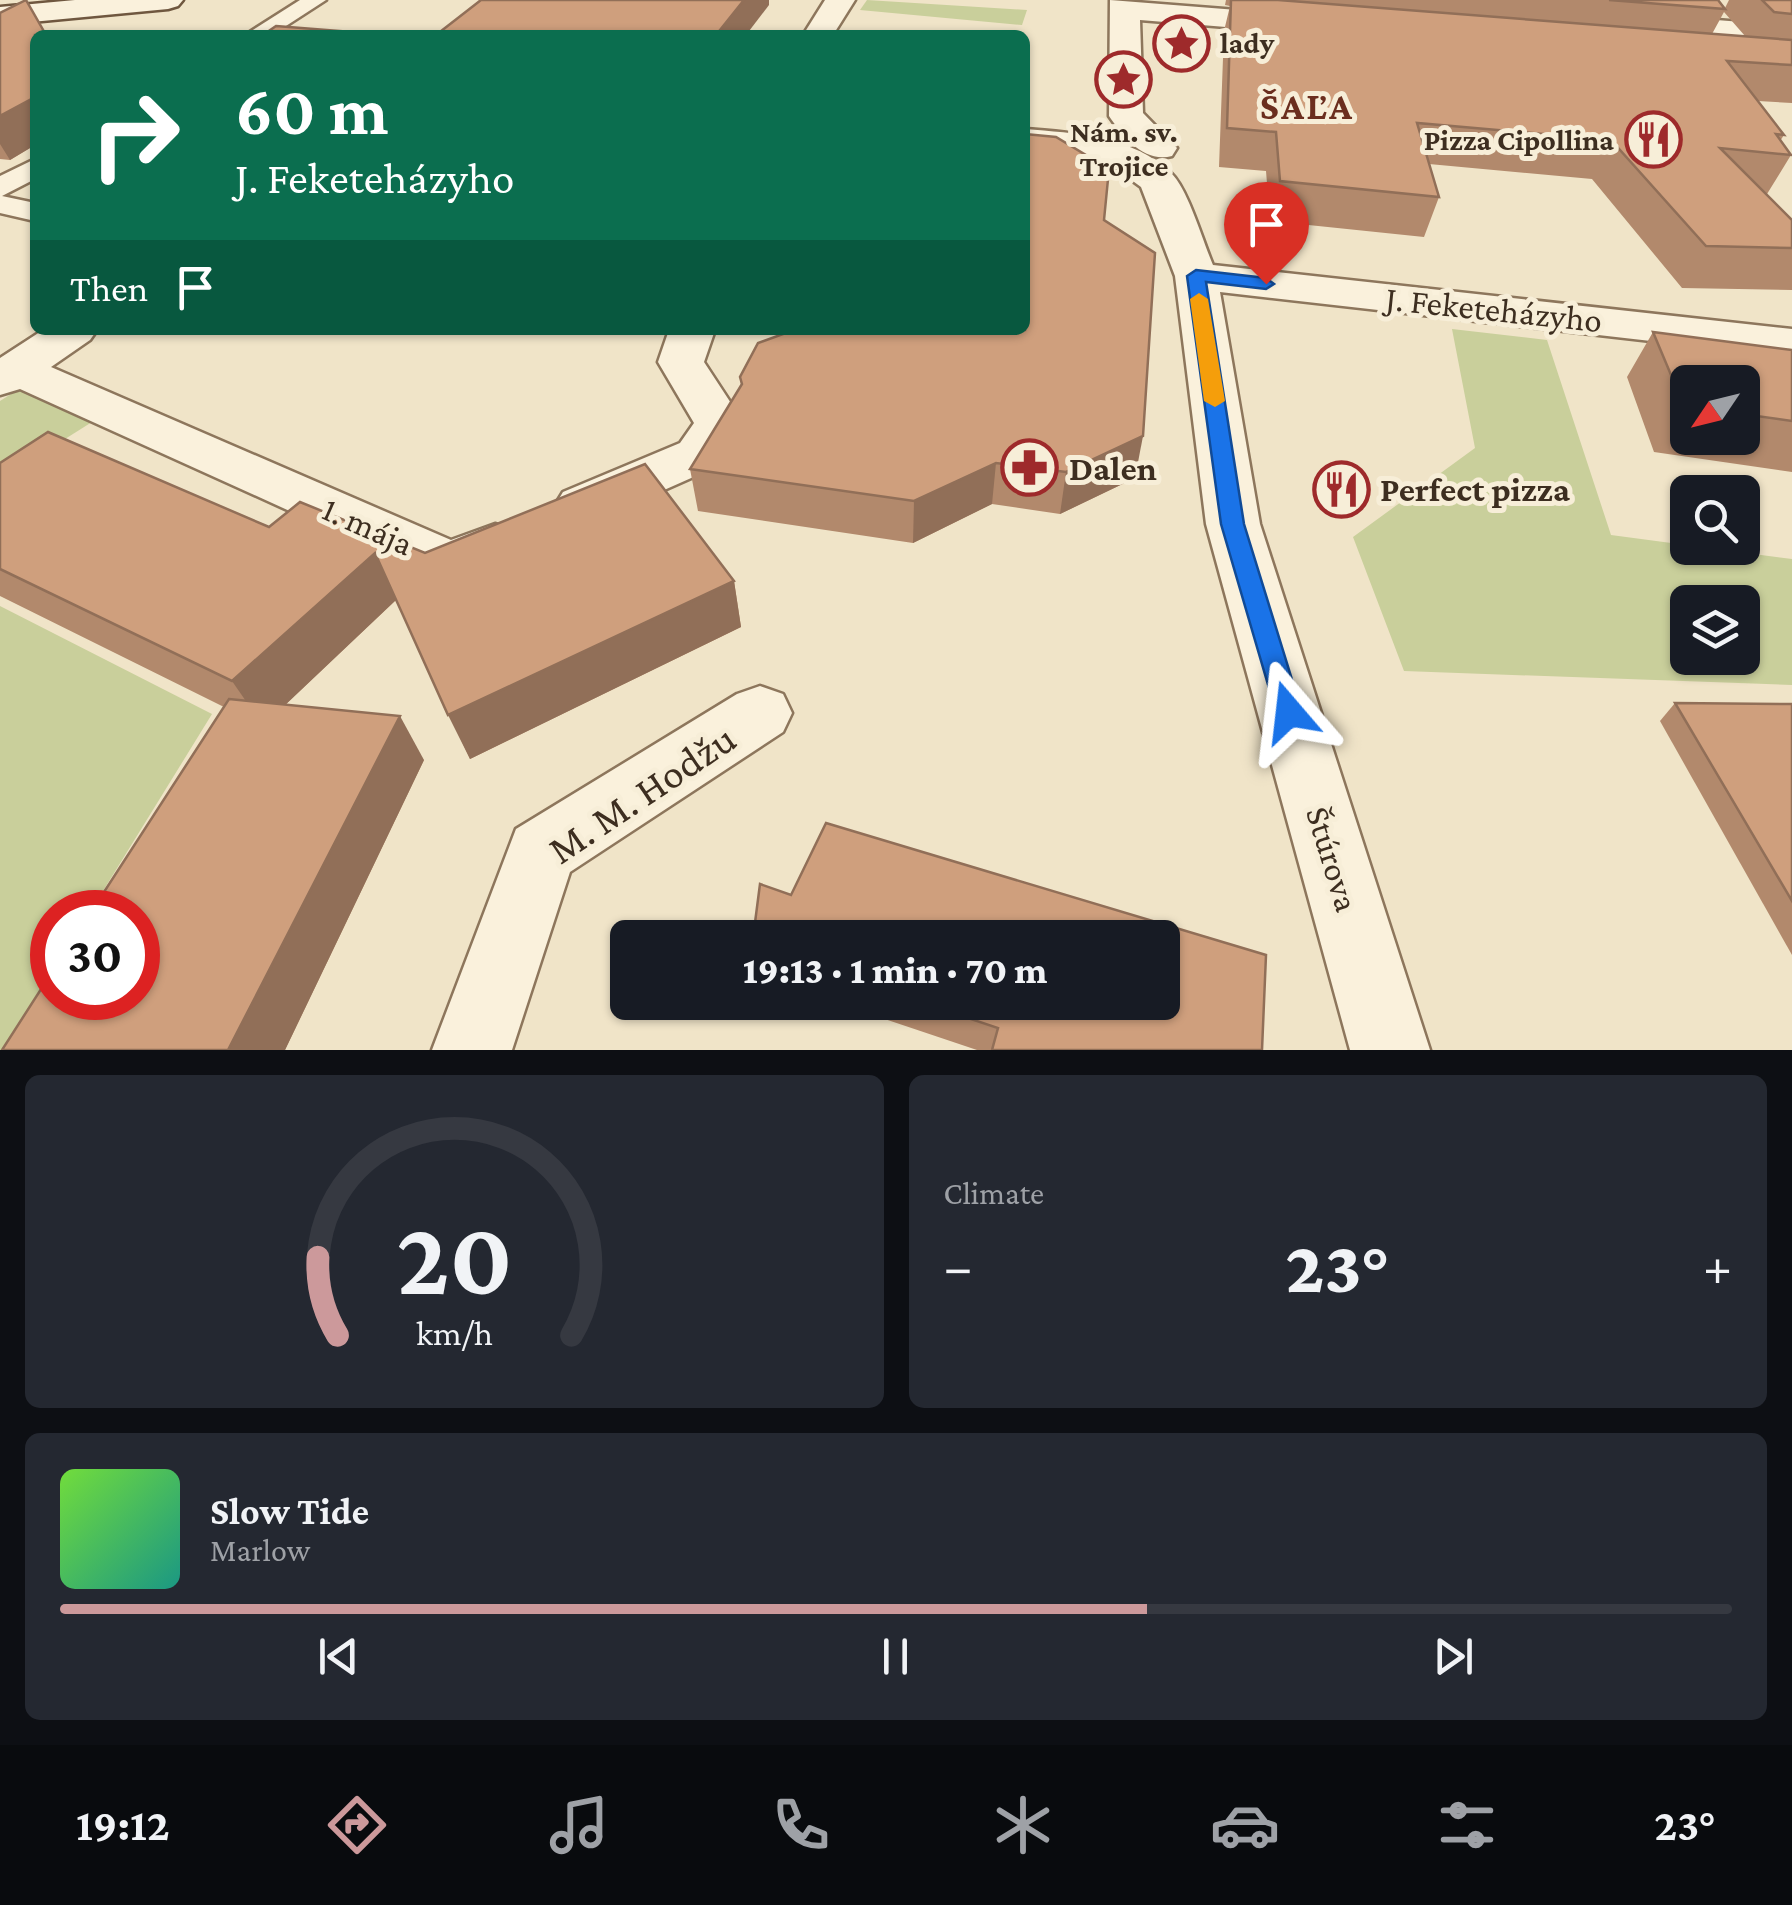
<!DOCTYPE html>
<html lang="en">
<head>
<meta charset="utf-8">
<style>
  body { margin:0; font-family:"Crimson Pro",serif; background:#242831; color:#f1f3f6; height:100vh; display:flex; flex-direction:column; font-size:38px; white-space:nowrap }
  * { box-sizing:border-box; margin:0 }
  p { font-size:32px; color:#9ea1a6 }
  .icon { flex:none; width:55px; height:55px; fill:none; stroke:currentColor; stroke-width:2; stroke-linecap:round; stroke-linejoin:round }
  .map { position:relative; height:1050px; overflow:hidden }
  .panel { display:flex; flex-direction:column; gap:25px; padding:25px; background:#0d0f14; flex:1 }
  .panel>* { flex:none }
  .banner { position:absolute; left:30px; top:30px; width:1000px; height:305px; border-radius:15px; box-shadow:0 2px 8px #0004; background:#0b6e4f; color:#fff; overflow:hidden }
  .needle { width:65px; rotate:235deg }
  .buttons { position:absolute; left:1670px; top:365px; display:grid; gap:20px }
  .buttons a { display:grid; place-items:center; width:90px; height:90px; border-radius:15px; background:#171b24; box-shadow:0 2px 8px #0004; font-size:50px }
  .speed { position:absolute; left:30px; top:890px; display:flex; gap:20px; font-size:50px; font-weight:700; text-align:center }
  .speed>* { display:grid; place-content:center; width:130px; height:130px; border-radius:50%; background:#171b24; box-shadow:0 2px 8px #0004; line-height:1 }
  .speed .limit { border:15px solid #d22; background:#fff; color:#111 }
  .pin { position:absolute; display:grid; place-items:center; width:85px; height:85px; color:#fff; margin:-102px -42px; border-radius:50% 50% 50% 0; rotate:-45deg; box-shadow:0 0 10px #0007 }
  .pin .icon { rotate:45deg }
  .me { position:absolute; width:110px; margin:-55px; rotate:343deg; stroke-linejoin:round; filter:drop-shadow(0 0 8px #0008) }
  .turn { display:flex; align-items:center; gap:35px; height:210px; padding:0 40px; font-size:45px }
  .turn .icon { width:130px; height:130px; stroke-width:2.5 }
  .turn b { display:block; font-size:70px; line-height:85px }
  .then { display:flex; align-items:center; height:95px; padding:0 40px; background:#0003; gap:20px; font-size:38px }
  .big { font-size:75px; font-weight:800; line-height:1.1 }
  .panel .tile { flex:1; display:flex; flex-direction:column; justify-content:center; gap:15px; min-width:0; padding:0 35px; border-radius:15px; background:#242831 }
  .panel .dial { align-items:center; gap:0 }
  .dial svg { height:260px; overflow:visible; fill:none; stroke:#363941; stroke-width:7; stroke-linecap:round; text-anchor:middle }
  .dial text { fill:#f1f3f6; stroke:none }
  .song { display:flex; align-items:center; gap:30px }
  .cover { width:120px; height:120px; border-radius:15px; background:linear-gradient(135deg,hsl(100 70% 55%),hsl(170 70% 35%)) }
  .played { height:10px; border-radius:5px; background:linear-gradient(90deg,#cc999b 65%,#363941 65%) }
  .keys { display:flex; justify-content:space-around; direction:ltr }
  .heat { display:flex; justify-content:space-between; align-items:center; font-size:55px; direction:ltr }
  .panel .tiles { flex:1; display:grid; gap:25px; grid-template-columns:1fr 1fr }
  .tile:last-child { grid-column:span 2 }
  .trip { position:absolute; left:610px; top:920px; width:570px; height:100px; border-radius:15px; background:#171b24; box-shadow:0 2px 8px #0004; font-weight:800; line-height:100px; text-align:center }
  .tabs { display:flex; height:160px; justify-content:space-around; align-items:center; background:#090b0e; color:#9ea1a6 }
  .tabs .icon { width:70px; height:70px }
  .tabs .current { color:#cc999b }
  .tabs b { font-size:45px; color:#f1f3f6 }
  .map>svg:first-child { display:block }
  .green { fill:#c9cf9b; fill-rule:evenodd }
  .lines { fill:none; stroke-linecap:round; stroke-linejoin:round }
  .service-casing { stroke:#8d765c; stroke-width:5 }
  .pedestrian-casing { stroke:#8d765c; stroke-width:5 }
  .minor-casing { stroke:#8d765c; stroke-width:5 }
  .secondary-casing { stroke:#6f573f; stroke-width:5 }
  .service { fill:#faf1dc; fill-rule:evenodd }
  .pedestrian { fill:#faf1dc; fill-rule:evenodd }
  .minor { fill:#faf1dc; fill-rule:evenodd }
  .secondary { fill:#faf1dc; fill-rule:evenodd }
  .wall { fill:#b2896c; fill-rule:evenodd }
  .shaded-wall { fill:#916f58 }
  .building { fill:#cf9f7d; stroke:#916f58; stroke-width:2.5 }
  .route { fill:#1a73e8; stroke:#114b97; stroke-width:2.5 }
  .slow { fill:#f59e0b }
  .labels { text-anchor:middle; stroke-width:10; stroke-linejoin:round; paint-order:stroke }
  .far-poi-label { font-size:30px; font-weight:bold; fill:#3d2e20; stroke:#f7eed8; text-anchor:start }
  .street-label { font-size:35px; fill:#3d2e20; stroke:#f7eed8 }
  .poi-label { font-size:35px; font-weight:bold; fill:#3d2e20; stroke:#f7eed8; text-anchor:start }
  .far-district-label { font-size:38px; font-weight:bold; letter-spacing:2.5px; fill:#6b2e1e; stroke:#f7eed8 }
  .near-street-label { font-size:42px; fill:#3d2e20; stroke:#f7eed8 }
</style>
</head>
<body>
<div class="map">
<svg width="1792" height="1050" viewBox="0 0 1792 1050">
  <rect width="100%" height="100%" fill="#f0e4c8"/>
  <!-- green -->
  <g class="green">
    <polygon points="867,0 1027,10 1022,25 860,10"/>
    <path d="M1452,329L1547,340L1611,535L1792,559V685L1404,671L1353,537L1475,448ZM1742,602V658H1688V602Z"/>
    <polygon points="19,389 92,422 0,480 0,401"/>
    <polygon points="0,606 212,714 90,912 52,912 52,974 6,1050 0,1050"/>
  </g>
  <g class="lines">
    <defs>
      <g id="service">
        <polygon points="300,0 326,0 272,35 245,35"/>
        <polygon points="35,159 35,179 2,196 35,203 35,221 0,213 0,176"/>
      </g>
      <g id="pedestrian">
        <path d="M1110,0L1300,15L1311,18L1315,24L1311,30L1300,33L1140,20L1143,113L1177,148L1172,156C1144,163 1124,138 1109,116Z"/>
        <polygon points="1640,14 1792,26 1792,44 1629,29 1625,23 1629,17"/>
      </g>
      <g id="minor">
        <polygon points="825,0 855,0 833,35 803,35"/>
        <path d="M1025,129C1074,133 1134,136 1171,173C1188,189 1203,242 1213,265L1792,329V357L1220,292L1260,524L1430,1050H1350L1206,524L1175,276L1141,187L1115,168L1079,155L1025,151Z"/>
        <polygon points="43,330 97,330 90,340 51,367 451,540 495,524 515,530 523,544 515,558 451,584 20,389 0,395 0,358"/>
        <polygon points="669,330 715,330 704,362 744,423 716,467 601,518 582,524 563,518 555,505 563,492 680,443 694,423 658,362"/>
        <polygon points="760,686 783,694 792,713 783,732 570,872 512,1050 432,1050 516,829 737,694"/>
      </g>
      <polygon id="secondary" points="75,0 183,0 178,6 168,9 0,25 0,7"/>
    </defs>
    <!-- service casing -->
    <use href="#service" class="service-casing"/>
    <!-- pedestrian casing -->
    <use href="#pedestrian" class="pedestrian-casing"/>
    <!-- minor casing -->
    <use href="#minor" class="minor-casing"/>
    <!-- secondary casing -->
    <use href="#secondary" class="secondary-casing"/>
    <!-- service -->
    <use href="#service" class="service"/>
    <!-- pedestrian -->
    <use href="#pedestrian" class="pedestrian"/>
    <!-- minor -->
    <use href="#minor" class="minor"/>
    <!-- secondary -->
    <use href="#secondary" class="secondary"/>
  </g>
  <!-- wall -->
  <g class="wall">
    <path d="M1226,0H1718L1725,8L1729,0H1792V103L1758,101L1784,135L1780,141L1791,155L1767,194H1766L1792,220V290L1682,288L1592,179L1429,164L1439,197L1424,237L1270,221L1266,171L1219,167L1224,31L1230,6L1225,5ZM1724,12L1745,36L1712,34Z"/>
    <polygon points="0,13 35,35 35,145 10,160 0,159"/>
    <polygon points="1104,220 1135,478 1060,514 992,504 913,543 698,511 690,469 741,385 740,377"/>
    <path d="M1653,332L1792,350V472L1654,452L1627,377ZM1688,382H1742V438H1688Z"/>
    <polygon points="0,463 269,527 425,553 734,581 741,627 470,759 396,600 285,705 424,760 285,1050 2,1050 224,707 0,596"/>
    <polygon points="1675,703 1792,704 1792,955 1660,721"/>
    <polygon points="834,1002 1162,1002 1262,1050 977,1050"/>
  </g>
  <!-- shaded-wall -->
  <g class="shaded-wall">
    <polygon points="744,0 769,0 769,5 746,35 716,35"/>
    <polygon points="34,97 35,145 10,160 0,144 0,116"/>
    <polygon points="1143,436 1135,478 1060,514 1066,472"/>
    <polygon points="996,463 992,504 913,543 914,501"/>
    <polygon points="375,553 397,599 263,726 232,681"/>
    <polygon points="734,581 741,627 470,759 448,715"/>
    <polygon points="400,716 424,760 285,1050 228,1050"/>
  </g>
  <!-- building -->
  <g class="building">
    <polygon points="26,0 46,35 35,35 35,97 0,116 0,13"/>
    <polygon points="481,0 744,0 716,35 436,35"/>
    <polygon points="1231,0 1278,0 1792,40 1792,65 1727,61 1784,135 1776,134 1791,155 1720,148 1792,220 1792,248 1706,246 1611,140 1417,123 1439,197 1280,181 1276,132 1227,128"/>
    <polygon points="1609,0 1718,0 1725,9"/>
    <polygon points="1762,0 1792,0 1792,14 1774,12"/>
    <polygon points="276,26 390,35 263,35"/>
    <polygon points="1025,134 1056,137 1109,169 1104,220 1155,253 1143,436 1066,472 996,463 914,501 690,469 742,384 740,377 758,343 794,330 1025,330"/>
    <polygon points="1653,332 1792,350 1792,421 1742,414 1742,382 1688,382 1688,407 1684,406"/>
    <polygon points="48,432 269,527 300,502 425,553 645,464 734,581 448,715 375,553 232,681 0,569 0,463"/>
    <polygon points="229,699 400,716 228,1050 2,1050 52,972 52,998 138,998 138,912 91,912"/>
    <polygon points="1675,703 1792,704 1792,901"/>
    <polygon points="826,823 1266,955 1262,1050 992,1050 998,1028 920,1002 1162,1002 1162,938 753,938 760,884 791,895"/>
  </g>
  <!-- route -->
  <polygon class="route" points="1196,270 1266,278 1274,284 1266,289 1206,282 1244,524 1302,712 1298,719 1289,722 1280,719 1276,712 1221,524 1187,276"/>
  <!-- slow -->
  <polygon class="slow" points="1199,293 1208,299 1225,401 1215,407 1204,401 1190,299"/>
  <!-- icons -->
  <defs>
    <symbol id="sight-ring" viewBox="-11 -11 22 22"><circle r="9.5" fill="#f7eed8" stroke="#9e2a2b" stroke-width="1.5"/><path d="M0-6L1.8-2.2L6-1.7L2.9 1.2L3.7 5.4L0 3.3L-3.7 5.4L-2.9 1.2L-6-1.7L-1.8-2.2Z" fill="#9e2a2b"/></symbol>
    <symbol id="restaurant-ring" viewBox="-11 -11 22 22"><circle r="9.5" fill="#f7eed8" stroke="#9e2a2b" stroke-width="1.5"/><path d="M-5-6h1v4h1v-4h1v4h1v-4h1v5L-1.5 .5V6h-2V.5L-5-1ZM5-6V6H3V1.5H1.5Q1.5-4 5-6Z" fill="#9e2a2b"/></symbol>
    <symbol id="pharmacy-ring" viewBox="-11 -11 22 22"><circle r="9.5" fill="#f7eed8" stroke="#9e2a2b" stroke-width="1.5"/><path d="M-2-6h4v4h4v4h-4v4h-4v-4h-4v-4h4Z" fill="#9e2a2b"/></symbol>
  </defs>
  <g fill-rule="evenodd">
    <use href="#sight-ring" x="1150" y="12" width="63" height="63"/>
    <use href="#sight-ring" x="1092" y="48" width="63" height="63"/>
    <use href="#restaurant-ring" x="1622" y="108" width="63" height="63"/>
    <use href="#pharmacy-ring" x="998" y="436" width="63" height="63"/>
    <use href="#restaurant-ring" x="1310" y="458" width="63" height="63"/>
  </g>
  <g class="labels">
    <!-- far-poi labels -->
    <g class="far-poi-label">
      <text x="1220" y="53">lady</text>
      <text x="1124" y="142" text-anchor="middle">Nám. sv.<tspan x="1124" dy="34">Trojice</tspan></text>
      <text x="1614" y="150" text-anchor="end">Pizza Cipollina</text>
    </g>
    <!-- street labels -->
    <g class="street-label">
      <text transform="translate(1494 309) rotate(6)" y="12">J. Feketeházyho</text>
      <text transform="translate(368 526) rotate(24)" y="12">1. mája</text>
      <text transform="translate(1333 859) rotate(73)" y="12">Štúrova</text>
    </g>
    <!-- poi labels -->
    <g class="poi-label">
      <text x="1069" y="480">Dalen</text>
      <text x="1380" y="501">Perfect pizza</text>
    </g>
    <!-- far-district labels -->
    <g class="far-district-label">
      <text x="1307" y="119">ŠAĽA</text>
    </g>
    <!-- near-street labels -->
    <g class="near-street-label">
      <text transform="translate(641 793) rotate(-34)" y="15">M. M. Hodžu</text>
    </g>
  </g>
</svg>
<div class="buttons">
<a><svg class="needle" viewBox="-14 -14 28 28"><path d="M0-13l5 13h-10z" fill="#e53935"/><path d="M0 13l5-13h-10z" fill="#9ea1a6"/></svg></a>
<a><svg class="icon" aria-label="search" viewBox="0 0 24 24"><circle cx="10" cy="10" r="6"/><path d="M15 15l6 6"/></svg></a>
<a><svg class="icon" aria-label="layers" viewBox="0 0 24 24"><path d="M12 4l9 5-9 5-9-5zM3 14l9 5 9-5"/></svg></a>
</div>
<div class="speed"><div class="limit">30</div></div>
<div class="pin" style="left:1266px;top:284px;background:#d93025"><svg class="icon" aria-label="arrive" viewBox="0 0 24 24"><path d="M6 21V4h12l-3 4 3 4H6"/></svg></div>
<svg class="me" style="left:1289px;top:712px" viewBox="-20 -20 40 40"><path d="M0-17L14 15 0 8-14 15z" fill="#1a73e8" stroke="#fff" stroke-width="4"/></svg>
<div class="trip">19:13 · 1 min · 70 m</div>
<div class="banner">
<div class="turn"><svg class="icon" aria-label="right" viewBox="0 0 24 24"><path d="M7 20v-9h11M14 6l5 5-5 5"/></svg><div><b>60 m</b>J. Feketeházyho</div></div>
<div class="then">Then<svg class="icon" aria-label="arrive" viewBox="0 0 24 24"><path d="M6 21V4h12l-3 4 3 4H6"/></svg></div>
</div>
</div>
<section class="panel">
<div class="tiles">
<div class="tile dial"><svg viewBox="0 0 100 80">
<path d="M14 69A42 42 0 1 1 86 69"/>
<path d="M14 69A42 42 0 0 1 8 45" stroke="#cc999b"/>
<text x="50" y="56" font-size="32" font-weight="700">20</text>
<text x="50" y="72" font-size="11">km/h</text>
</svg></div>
<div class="tile"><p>Climate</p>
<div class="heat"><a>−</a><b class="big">23°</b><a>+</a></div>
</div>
<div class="tile">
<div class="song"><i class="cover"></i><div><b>Slow Tide</b><p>Marlow</p></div></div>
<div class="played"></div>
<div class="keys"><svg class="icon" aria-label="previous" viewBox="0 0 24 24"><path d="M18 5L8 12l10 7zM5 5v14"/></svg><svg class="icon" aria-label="pause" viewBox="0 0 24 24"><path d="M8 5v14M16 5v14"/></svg><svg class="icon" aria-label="next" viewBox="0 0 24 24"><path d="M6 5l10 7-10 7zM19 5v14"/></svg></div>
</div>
</div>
</section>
<nav class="tabs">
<b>19:12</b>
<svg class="icon current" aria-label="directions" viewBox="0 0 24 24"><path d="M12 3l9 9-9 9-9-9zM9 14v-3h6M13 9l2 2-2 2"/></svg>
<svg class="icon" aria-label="music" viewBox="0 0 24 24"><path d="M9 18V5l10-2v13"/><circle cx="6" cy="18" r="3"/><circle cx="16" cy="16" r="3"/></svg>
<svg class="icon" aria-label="phone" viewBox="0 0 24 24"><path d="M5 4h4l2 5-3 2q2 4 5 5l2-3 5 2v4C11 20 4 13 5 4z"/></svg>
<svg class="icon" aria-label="climate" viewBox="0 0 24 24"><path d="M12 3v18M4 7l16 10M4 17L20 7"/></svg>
<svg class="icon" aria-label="car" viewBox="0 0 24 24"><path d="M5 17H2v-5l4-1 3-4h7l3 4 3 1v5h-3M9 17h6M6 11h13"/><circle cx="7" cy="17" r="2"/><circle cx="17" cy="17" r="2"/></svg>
<svg class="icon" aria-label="filters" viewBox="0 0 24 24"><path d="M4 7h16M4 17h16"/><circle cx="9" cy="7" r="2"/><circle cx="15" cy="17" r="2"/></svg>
<b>23°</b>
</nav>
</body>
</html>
